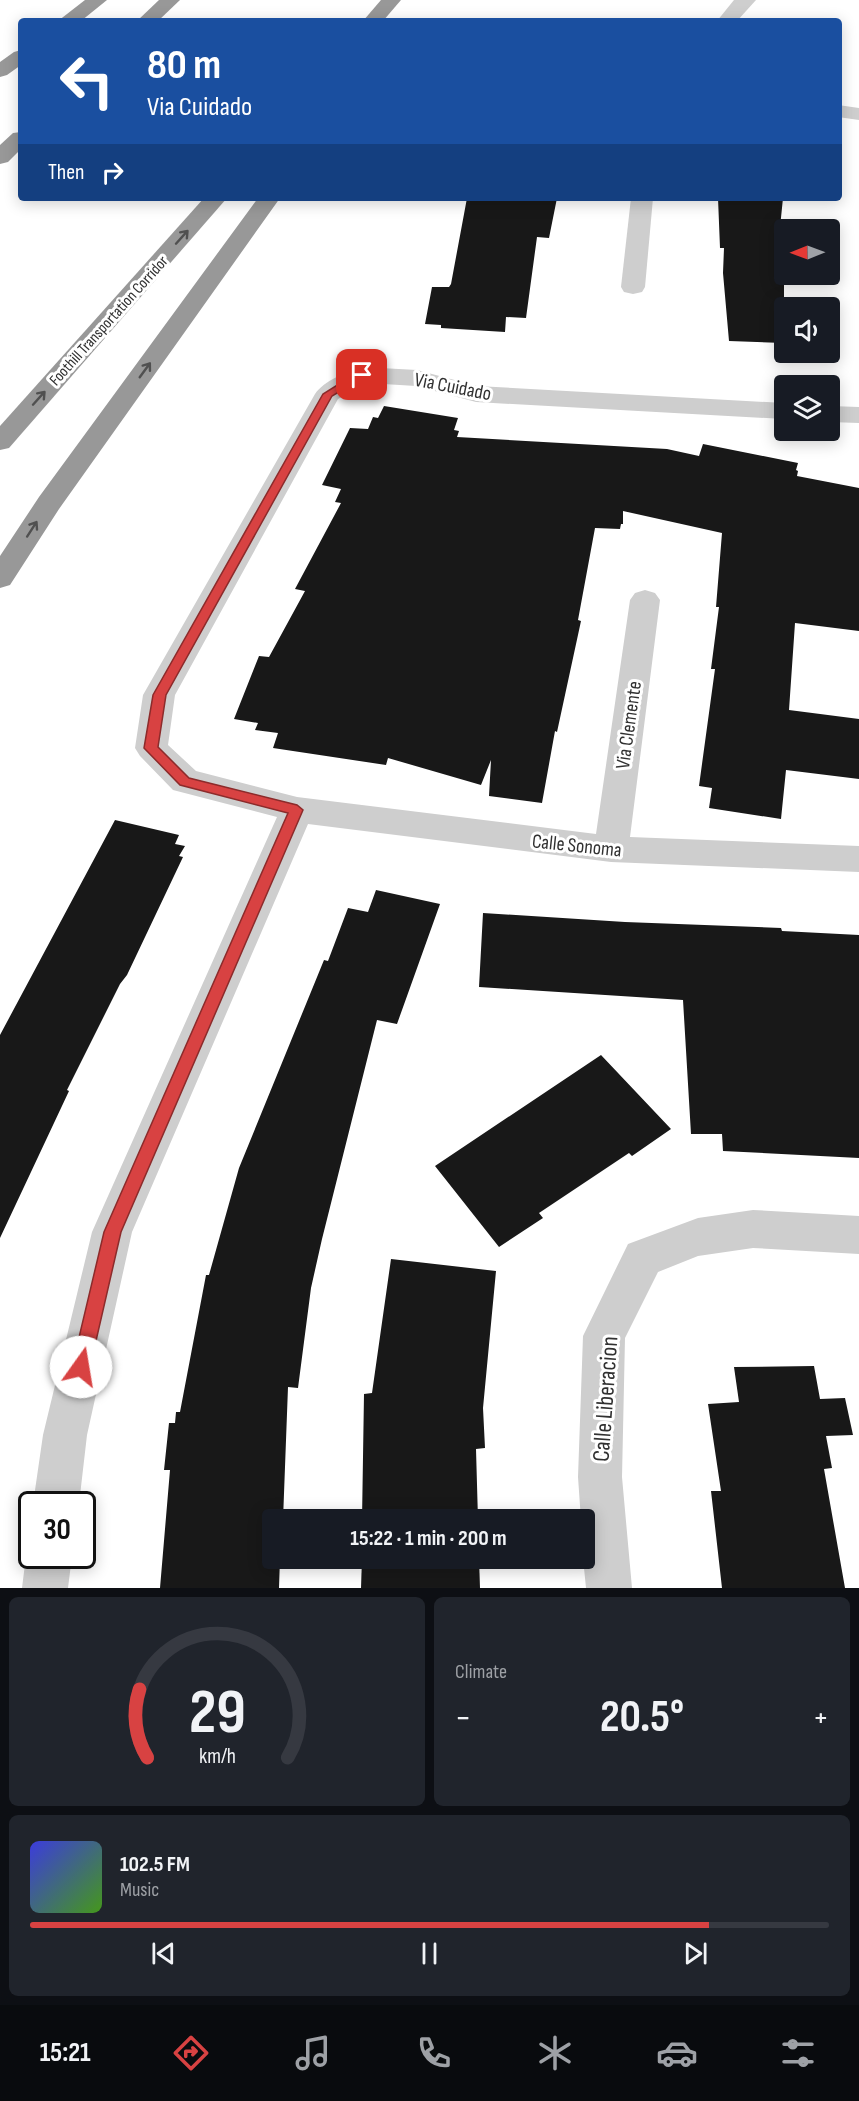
<!DOCTYPE html>
<html lang="en">
<head>
<meta charset="utf-8">
<style>
  body { margin:0; font-family:"Sofia Sans Condensed",sans-serif; background:#20242c; color:#f1f3f6; height:100vh; display:flex; flex-direction:column; font-size:22px; white-space:nowrap }
  * { box-sizing:border-box; margin:0 }
  p { font-size:20px; color:#9ea1a6 }
  .icon { flex:none; width:33px; height:33px; fill:none; stroke:currentColor; stroke-width:2; stroke-linecap:round; stroke-linejoin:round }
  .map { position:relative; height:1588px; overflow:hidden }
  .side { display:flex; flex-direction:column; gap:9px; padding:9px; background:#0d0f14; flex:1 }
  .side>* { flex:none }
  .top-card { position:absolute; left:18px; top:18px; width:824px; height:183px; border-radius:6px; box-shadow:0 3px 15px #0003; background:#1a4fa0; color:#fff; overflow:hidden }
  .needle { width:39px; rotate:269deg }
  .buttons { position:absolute; left:774px; top:219px; display:grid; gap:12px }
  .buttons a { display:grid; place-items:center; width:66px; height:66px; border-radius:6px; background:#171b24; box-shadow:0 3px 15px #0003; font-size:30px }
  .speed { position:absolute; left:18px; top:1491px; display:flex; gap:12px; font-size:30px; font-weight:700; text-align:center }
  .speed>* { display:grid; place-content:center; width:78px; height:78px; border-radius:50%; background:#171b24; box-shadow:0 3px 15px #0003; line-height:1 }
  .speed .limit { border:3px solid #111; border-radius:9px; background:#fff; color:#111 }
  .pin { position:absolute; display:grid; place-items:center; width:51px; height:51px; color:#fff; margin:-26px; border-radius:12px; box-shadow:0 3px 9px #0006 }
  .me { position:absolute; width:66px; margin:-33px; rotate:13deg; stroke-linejoin:round; filter:drop-shadow(0 0 4px #0008) }
  .turn { display:flex; align-items:center; gap:21px; height:126px; padding:0 30px; font-size:27px }
  .turn .icon { width:78px; height:78px; stroke-width:2.5 }
  .turn b { display:block; font-size:42px; line-height:51px }
  .then { display:flex; align-items:center; height:57px; padding:0 30px; background:#0003; gap:12px; font-size:22px }
  .big { font-size:45px; font-weight:700; line-height:1.1 }
  .side .tile { flex:1; display:flex; flex-direction:column; justify-content:center; gap:9px; min-width:0; padding:0 21px; border-radius:9px; background:#20242c }
  .side .dial { align-items:center; gap:0 }
  .dial svg { height:156px; overflow:visible; fill:none; stroke:#363941; stroke-width:7; stroke-linecap:round; text-anchor:middle }
  .dial text { fill:#f1f3f6; stroke:none }
  .song { display:flex; align-items:center; gap:18px }
  .cover { width:72px; height:72px; border-radius:9px; background:linear-gradient(135deg,hsl(240 70% 55%),hsl(100 70% 35%)) }
  .played { height:6px; border-radius:3px; background:linear-gradient(90deg,#d84242 85%,#363941 85%) }
  .keys { display:flex; justify-content:space-around; direction:ltr }
  .heat { display:flex; justify-content:space-between; align-items:center; font-size:33px; direction:ltr }
  .side .tiles { flex:1; display:grid; gap:9px; grid-template-columns:1fr 1fr }
  .tile:last-child { grid-column:span 2 }
  .trip { position:absolute; left:262px; top:1509px; width:333px; height:60px; border-radius:6px; background:#171b24; box-shadow:0 3px 15px #0003; font-weight:700; line-height:60px; text-align:center }
  .tabs { display:flex; height:96px; justify-content:space-around; align-items:center; background:#090b0e; color:#9ea1a6 }
  .tabs .icon { width:42px; height:42px }
  .tabs .selected { color:#d84242 }
  .tabs b { font-size:27px; color:#f1f3f6 }
  .map>svg:first-child { display:block }
  .building { fill:#181818 }
  .lines { fill:none; stroke-linecap:round; stroke-linejoin:round }
  .minor { fill:#cecece; fill-rule:evenodd }
  .highway { fill:#989898; fill-rule:evenodd }
  .oneway { stroke:#505050 }
  .route { fill:#d84242; stroke:#8c2b2b; stroke-width:1.5 }
  .labels { text-anchor:middle; stroke-width:6; stroke-linejoin:round; paint-order:stroke }
  .far-street-label { font-size:16px; fill:#313131; stroke:#fff }
  .street-label { font-size:20px; fill:#313131; stroke:#fff }
  .near-street-label { font-size:24px; fill:#313131; stroke:#fff }
</style>
</head>
<body>
<div class="map">
<svg width="859" height="1588" viewBox="0 0 859 1588">
  <rect width="100%" height="100%" fill="#fff"/>
  <!-- building -->
  <g class="building">
    <polygon points="467,198 557,198 549,238 537,237 526,318 506,317 505,332 441,328 441,325 425,324 432,287 449,287 451,284"/>
    <polygon points="718,198 783,198 777,257 784,258 784,343 729,341 723,273 724,248 720,248"/>
    <polygon points="384,406 458,418 454,430 459,431 457,437 667,449 699,456 703,444 798,463 796,470 798,471 797,476 859,488 859,631 795,623 789,710 859,719 859,779 786,770 781,819 709,808 712,788 699,786 715,669 711,669 719,607 716,607 722,533 623,511 623,524 621,524 620,529 595,528 578,620 581,621 557,732 555,731 542,803 489,796 491,760 481,785 388,758 386,765 273,748 278,733 255,730 258,723 234,719 259,656 269,657 305,591 295,589 341,503 335,502 341,489 322,485 350,428 368,429 373,417 378,418"/>
    <polygon points="115,820 179,835 175,844 185,846 179,856 183,857 127,975 120,984 67,1090 69,1091 0,1238 0,1035"/>
    <polygon points="376,890 440,904 397,1024 377,1020 322,1239 311,1288 298,1388 288,1387 283,1520 273,1520 273,1558 280,1558 279,1588 160,1588 170,1470 164,1470 169,1423 175,1423 176,1412 180,1412 206,1275 209,1275 239,1168 324,960 328,961 348,908 368,912"/>
    <polygon points="483,913 625,922 781,928 782,931 859,935 859,1158 723,1151 722,1134 691,1134 683,1000 479,987"/>
    <polygon points="601,1055 671,1129 632,1156 629,1153 539,1213 543,1218 499,1247 435,1166"/>
    <polygon points="391,1259 496,1271 483,1408 485,1448 476,1449 478,1520 362,1520 364,1394 372,1393"/>
    <polygon points="814,1366 820,1399 845,1398 853,1435 826,1436 832,1468 824,1469 845,1588 722,1588 711,1491 721,1491 708,1404 739,1402 734,1367"/>
    <polygon points="362,1558 479,1558 480,1588 361,1588"/>
  </g>
  <g class="lines">
    <!-- minor -->
    <g class="minor">
      <polygon points="734,0 756,0 737,21 717,21"/>
      <polygon points="838,105 859,108 859,120 838,117"/>
      <polygon points="631,198 653,198 645,287 642,292 633,294 624,292 621,287"/>
      <path d="M362,367L417,370L477,386L784,403V419L476,402L416,386L367,383L338,399L175,695L168,745L196,771L297,797L596,834L630,600L635,593L645,590L655,593L660,600L630,837L859,846V872L611,862L308,824L132,1232L87,1435L79,1504H33L43,1435L92,1232L277,817L173,790L140,756L135,748L143,695L315,394C324,381 347,371 362,367Z"/>
      <polygon points="830,406 859,407 859,423 830,422"/>
      <polygon points="753,1210 859,1216 859,1254 753,1248 698,1256 658,1272 625,1338 622,1477 632,1588 586,1588 583,1558 585,1520 581,1520 578,1477 583,1336 628,1244 698,1218"/>
      <polygon points="32,1542 32,1556 72,1556 68,1588 22,1588 26,1556"/>
    </g>
    <!-- highway -->
    <g class="highway">
      <polygon points="85,0 107,0 81,21 58,21"/>
      <polygon points="159,0 180,0 158,21 137,21"/>
      <polygon points="381,0 401,0 383,21 363,21"/>
      <polygon points="21,50 21,65 7,75 0,77 0,62 14,52"/>
      <polygon points="21,132 21,149 8,162 0,164 0,145 13,133"/>
      <polygon points="204,198 227,198 9,448 0,450 0,426"/>
      <polygon points="258,198 280,198 59,509 10,585 0,588 0,556 39,497"/>
    </g>
  </g>
  <!-- one-way arrows -->
  <defs><path id="oneway-shaft" d="M-6 0H5M1.5-3L5.5 0L1.5 3" fill="none" stroke-width="1.6" stroke-linecap="round" stroke-linejoin="round" transform="scale(1.5)"/></defs>
  <g class="oneway">
    <use href="#oneway-shaft" transform="translate(182 237) rotate(-48)"/>
    <use href="#oneway-shaft" transform="translate(145 370) rotate(-54)"/>
    <use href="#oneway-shaft" transform="translate(39 398) rotate(-48)"/>
    <use href="#oneway-shaft" transform="translate(32 529) rotate(-57)"/>
  </g>
  <!-- route -->
  <polygon class="route" points="358,372 365,372 367,375 332,396 166,695 158,747 189,778 297,805 303,810 121,1232 90,1367 87,1373 81,1376 74,1373 72,1367 104,1232 288,813 180,785 144,748 153,695 323,394"/>
  <g class="labels">
    <!-- far-street labels -->
    <g class="far-street-label">
      <text transform="translate(108 320) rotate(-48)" y="6">Foothill Transportation Corridor</text>
    </g>
    <!-- street labels -->
    <g class="street-label">
      <text transform="translate(453 386) rotate(11)" y="7">Via Cuidado</text>
      <text transform="translate(628 725) rotate(-82)" y="7">Via Clemente</text>
      <text transform="translate(577 845) rotate(6)" y="7">Calle Sonoma</text>
    </g>
    <!-- near-street labels -->
    <g class="near-street-label">
      <text transform="translate(605 1399) rotate(-86)" y="8">Calle Liberacion</text>
    </g>
  </g>
</svg>
<div class="buttons">
<a><svg class="needle" viewBox="-14 -14 28 28"><path d="M0-13l5 13h-10z" fill="#e53935"/><path d="M0 13l5-13h-10z" fill="#9ea1a6"/></svg></a>
<a><svg class="icon" aria-label="sound" viewBox="0 0 24 24"><path d="M4 9h4l5-4v14l-5-4H4zM17 9q2 3 0 6"/></svg></a>
<a><svg class="icon" aria-label="layers" viewBox="0 0 24 24"><path d="M12 4l9 5-9 5-9-5zM3 14l9 5 9-5"/></svg></a>
</div>
<div class="speed"><div class="limit">30</div></div>
<div class="pin" style="left:362px;top:375px;background:#d93025"><svg class="icon" aria-label="arrive" viewBox="0 0 24 24"><path d="M6 21V4h12l-3 4 3 4H6"/></svg></div>
<svg class="me" style="left:81px;top:1367px" viewBox="-20 -20 40 40"><circle r="19" fill="#fff"/><path d="M0-13L10 11 0 6-10 11z" fill="#d84242"/></svg>
<div class="trip">15:22 · 1 min · 200 m</div>
<div class="top-card">
<div class="turn"><svg class="icon" aria-label="left" viewBox="0 0 24 24"><path d="M17 20v-9H6M10 6l-5 5 5 5"/></svg><div><b>80 m</b>Via Cuidado</div></div>
<div class="then">Then<svg class="icon" aria-label="right" viewBox="0 0 24 24"><path d="M7 20v-9h11M14 6l5 5-5 5"/></svg></div>
</div>
</div>
<section class="side">
<div class="tiles">
<div class="tile dial"><svg viewBox="0 0 100 80">
<path d="M14 69A42 42 0 1 1 86 69"/>
<path d="M14 69A42 42 0 0 1 10 34" stroke="#d84242"/>
<text x="50" y="56" font-size="32" font-weight="700">29</text>
<text x="50" y="72" font-size="11">km/h</text>
</svg></div>
<div class="tile"><p>Climate</p>
<div class="heat"><a>−</a><b class="big">20.5°</b><a>+</a></div>
</div>
<div class="tile">
<div class="song"><i class="cover"></i><div><b>102.5 FM</b><p>Music</p></div></div>
<div class="played"></div>
<div class="keys"><svg class="icon" aria-label="previous" viewBox="0 0 24 24"><path d="M18 5L8 12l10 7zM5 5v14"/></svg><svg class="icon" aria-label="pause" viewBox="0 0 24 24"><path d="M8 5v14M16 5v14"/></svg><svg class="icon" aria-label="next" viewBox="0 0 24 24"><path d="M6 5l10 7-10 7zM19 5v14"/></svg></div>
</div>
</div>
</section>
<nav class="tabs">
<b>15:21</b>
<svg class="icon selected" aria-label="directions" viewBox="0 0 24 24"><path d="M12 3l9 9-9 9-9-9zM9 14v-3h6M13 9l2 2-2 2"/></svg>
<svg class="icon" aria-label="music" viewBox="0 0 24 24"><path d="M9 18V5l10-2v13"/><circle cx="6" cy="18" r="3"/><circle cx="16" cy="16" r="3"/></svg>
<svg class="icon" aria-label="phone" viewBox="0 0 24 24"><path d="M5 4h4l2 5-3 2q2 4 5 5l2-3 5 2v4C11 20 4 13 5 4z"/></svg>
<svg class="icon" aria-label="climate" viewBox="0 0 24 24"><path d="M12 3v18M4 7l16 10M4 17L20 7"/></svg>
<svg class="icon" aria-label="car" viewBox="0 0 24 24"><path d="M5 17H2v-5l4-1 3-4h7l3 4 3 1v5h-3M9 17h6M6 11h13"/><circle cx="7" cy="17" r="2"/><circle cx="17" cy="17" r="2"/></svg>
<svg class="icon" aria-label="filters" viewBox="0 0 24 24"><path d="M4 7h16M4 17h16"/><circle cx="9" cy="7" r="2"/><circle cx="15" cy="17" r="2"/></svg>
</nav>
</body>
</html>
